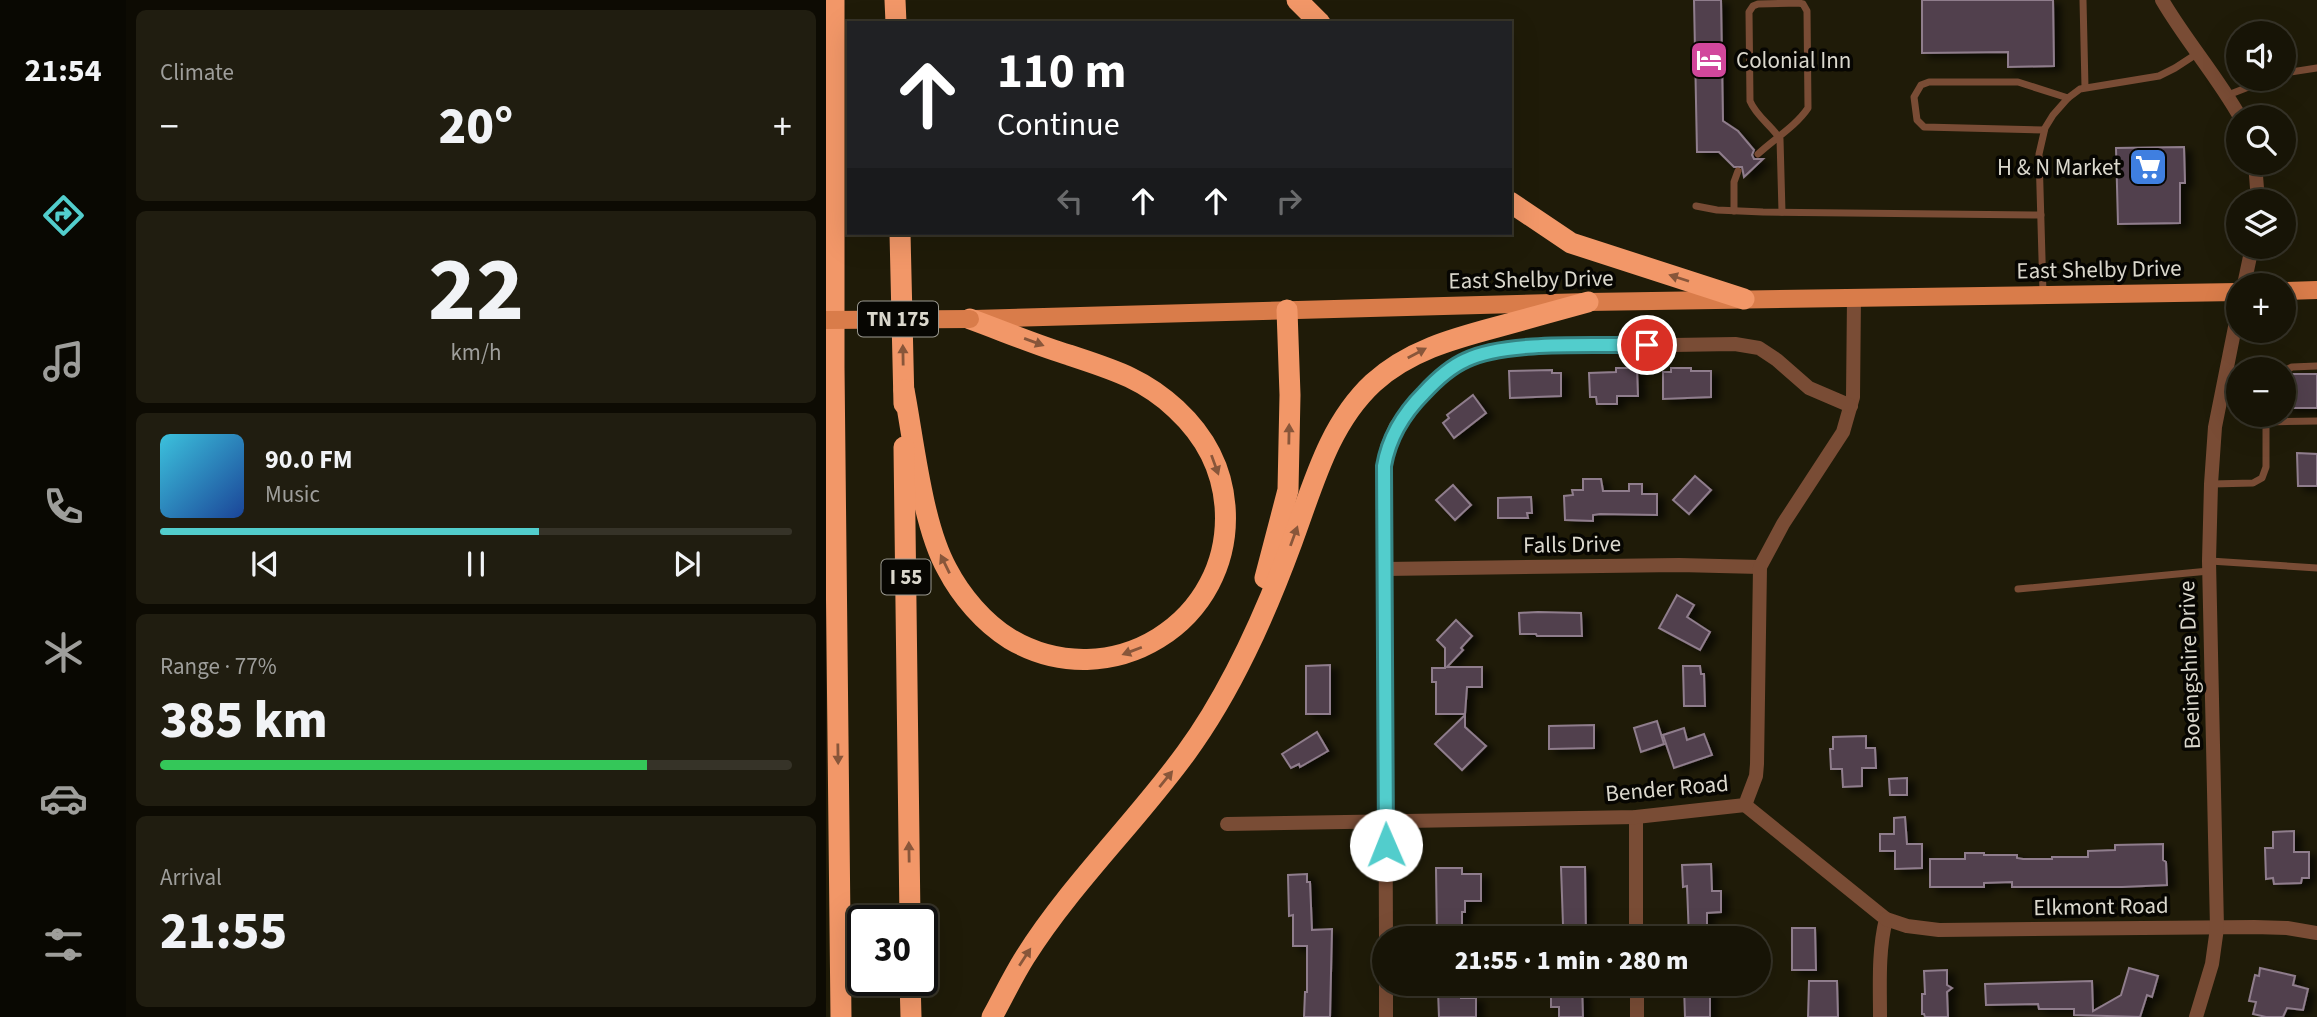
<!DOCTYPE html>
<html lang="en">
<head>
<meta charset="utf-8">
<style>
  body { margin:0; font-family:"Source Sans 3",sans-serif; background:#201d10; color:#f1f3f6; height:100vh; display:flex; flex-direction:column; font-size:26px; white-space:nowrap }
  * { box-sizing:border-box; margin:0 }
  p { font-size:23px; color:#9e9e9b }
  .icon { flex:none; width:38px; height:38px; fill:none; stroke:currentColor; stroke-width:2; stroke-linecap:round; stroke-linejoin:round }
  .map { position:relative; flex:1; overflow:hidden }
  .panel { display:flex; flex-direction:column; gap:10px; padding:10px; background:#0d0b03; width:700px }
  .panel>* { flex:none }
  .guide { position:absolute; left:21px; top:21px; width:665px; height:214px; border-radius:0px; box-shadow:0 7px 28px #0002,0 0 0 2px #363328; background:#202124; color:#fff; overflow:hidden }
  .controls { position:absolute; left:1400px; top:21px; display:grid; gap:14px }
  .controls a { display:grid; place-items:center; width:70px; height:70px; border-radius:50%; background:#171406; box-shadow:0 7px 28px #0002,0 0 0 2px #363328; font-size:35px }
  .speed { position:absolute; left:21px; top:905px; display:flex; gap:14px; font-size:35px; font-weight:700; text-align:center }
  .speed>* { display:grid; place-content:center; width:91px; height:91px; border-radius:50%; background:#171406; box-shadow:0 7px 28px #0002,0 0 0 2px #363328; line-height:1 }
  .speed .limit { border:4px solid #111; border-radius:10px; background:#fff; color:#111 }
  .pin { position:absolute; display:grid; place-items:center; width:60px; height:60px; color:#fff; margin:-30px; border:4px solid #fff; border-radius:50%; box-shadow:0 2px 7px #0007 }
  .me { position:absolute; width:77px; margin:-38px; rotate:359deg; stroke-linejoin:round; filter:drop-shadow(0 0 5px #0008) }
  .turn { display:flex; align-items:center; gap:24px; height:147px; padding:0 35px; font-size:32px }
  .turn .icon { width:91px; height:91px; stroke-width:2.5 }
  .turn b { display:block; font-size:49px; line-height:60px }
  .lanes { display:flex; align-items:center; height:66px; padding:0 35px; background:#0003; justify-content:center; gap:35px; direction:ltr }
  .lanes .off { opacity:.35 }
  .big { font-size:52px; font-weight:800; line-height:1.1 }
  .panel .card { flex:1; display:flex; flex-direction:column; justify-content:center; gap:10px; min-width:0; padding:0 24px; border-radius:10px; background:#201d10 }
  .panel .dial { align-items:center; gap:0 }
  .dial b { font-size:91px; line-height:1 }
  .song { display:flex; align-items:center; gap:21px }
  .cover { width:84px; height:84px; border-radius:10px; background:linear-gradient(135deg,hsl(190 70% 55%),hsl(220 70% 35%)) }
  .played { height:7px; border-radius:4px; background:linear-gradient(90deg,#52cdcc 60%,#363328 60%) }
  .keys { display:flex; justify-content:space-around; direction:ltr }
  .heat { display:flex; justify-content:space-between; align-items:center; font-size:38px; direction:ltr }
  .charge { height:10px; border-radius:5px; background:linear-gradient(90deg,#34c759 77%,#363328 0) }
  .trip { position:absolute; left:546px; top:926px; width:399px; height:70px; border-radius:35px; background:#171406; box-shadow:0 7px 28px #0002,0 0 0 2px #363328; font-weight:800; line-height:70px; text-align:center }
  main { display:flex; flex:1; min-height:0 }
  .tabs { display:flex; flex-direction:column; width:126px; justify-content:space-around; align-items:center; background:#090802; color:#9e9e9b }
  .tabs .icon { width:49px; height:49px }
  .tabs .active { color:#52cdcc }
  .tabs b { font-size:32px; color:#f1f3f6 }
  .map>svg:first-child { display:block }
  .building { fill:#51404e; stroke:#8f7d8c; stroke-width:2; filter:url(#shadow) }
  .lines { fill:none; stroke-linecap:round; stroke-linejoin:round }
  .service { stroke:#794c35; stroke-width:7 }
  .minor { stroke:#794c35; stroke-width:14 }
  .primary { stroke:#d97c4a; stroke-width:18 }
  .motorway { stroke:#f29768; stroke-width:21 }
  .primary-bridge { stroke:#d97c4a; stroke-width:18 }
  .oneway { fill:#88563a }
  .route-casing { stroke:#358585; stroke-width:18 }
  .route { stroke:#52cdcc; stroke-width:12 }
  .labels { text-anchor:middle; stroke-width:7; stroke-linejoin:round; paint-order:stroke }
  .shield { fill:#070602; stroke:#9b9990; stroke-width:2 }
  .shield-label { font-size:21px; font-weight:bold; fill:#dbd8cd }
  .poi-label { font-size:23px; fill:#dbd8cd; stroke:#070602; text-anchor:start }
  .street-label { font-size:23px; fill:#dbd8cd; stroke:#070602 }
</style>
</head>
<body>
<main>
<nav class="tabs">
<b>21:54</b>
<svg class="icon active" aria-label="directions" viewBox="0 0 24 24"><path d="M12 3l9 9-9 9-9-9zM9 14v-3h6M13 9l2 2-2 2"/></svg>
<svg class="icon" aria-label="music" viewBox="0 0 24 24"><path d="M9 18V5l10-2v13"/><circle cx="6" cy="18" r="3"/><circle cx="16" cy="16" r="3"/></svg>
<svg class="icon" aria-label="phone" viewBox="0 0 24 24"><path d="M5 4h4l2 5-3 2q2 4 5 5l2-3 5 2v4C11 20 4 13 5 4z"/></svg>
<svg class="icon" aria-label="climate" viewBox="0 0 24 24"><path d="M12 3v18M4 7l16 10M4 17L20 7"/></svg>
<svg class="icon" aria-label="car" viewBox="0 0 24 24"><path d="M5 17H2v-5l4-1 3-4h7l3 4 3 1v5h-3M9 17h6M6 11h13"/><circle cx="7" cy="17" r="2"/><circle cx="17" cy="17" r="2"/></svg>
<svg class="icon" aria-label="filters" viewBox="0 0 24 24"><path d="M4 7h16M4 17h16"/><circle cx="9" cy="7" r="2"/><circle cx="15" cy="17" r="2"/></svg>
</nav>
<section class="panel">
<div class="card"><p>Climate</p>
<div class="heat"><a>−</a><b class="big">20°</b><a>+</a></div>
</div>
<div class="card dial"><b>22</b><p>km/h</p></div>
<div class="card">
<div class="song"><i class="cover"></i><div><b>90.0 FM</b><p>Music</p></div></div>
<div class="played"></div>
<div class="keys"><svg class="icon" aria-label="previous" viewBox="0 0 24 24"><path d="M18 5L8 12l10 7zM5 5v14"/></svg><svg class="icon" aria-label="pause" viewBox="0 0 24 24"><path d="M8 5v14M16 5v14"/></svg><svg class="icon" aria-label="next" viewBox="0 0 24 24"><path d="M6 5l10 7-10 7zM19 5v14"/></svg></div>
</div>
<div class="card"><p>Range · 77%</p><b class="big">385 km</b><div class="charge"></div></div>
<div class="card"><p>Arrival</p><b class="big">21:55</b></div>
</section>
<div class="map">
<svg width="1491" height="1017" viewBox="0 0 1491 1017">
  <defs>
    <filter id="shadow"><feDropShadow dx="7" dy="4" stdDeviation="3.5" flood-color="#0009"/></filter>
  </defs>
  <rect width="100%" height="100%" fill="#1f1b08"/>
  <!-- building -->
  <g class="building">
    <polygon points="868,0 895,0 897,121 912,131 928,150 926,155 928,159 937,159 918,177 916,167 908,167 893,152 871,152"/>
    <polygon points="1096,0 1227,0 1228,66 1182,67 1182,52 1096,53"/>
    <polygon points="1358,147 1359,183 1354,183 1354,223 1292,224 1290,148"/>
    <polygon points="790,368 811,368 812,396 791,396 791,404 771,404 770,397 764,397 763,373 790,372"/>
    <polygon points="845,368 865,368 865,371 885,371 885,397 837,399 837,372 845,372"/>
    <polygon points="726,370 726,373 735,373 735,396 684,398 683,371"/>
    <polygon points="1466,374 1491,374 1491,408 1460,408 1459,377"/>
    <polygon points="647,395 660,413 628,438 617,423 623,418 621,415"/>
    <polygon points="1471,453 1491,454 1491,486 1472,486"/>
    <polygon points="869,476 885,490 863,514 847,500"/>
    <polygon points="757,479 775,479 777,491 803,491 803,484 816,484 816,494 831,494 831,515 774,514 767,515 767,521 739,520 738,496 747,495 746,490 757,490"/>
    <polygon points="627,485 645,505 629,520 610,500"/>
    <polygon points="705,497 706,513 701,513 702,518 672,518 672,498"/>
    <polygon points="851,595 868,605 861,617 884,632 874,650 833,628"/>
    <polygon points="712,612 755,613 756,636 711,636 710,634 694,634 693,613"/>
    <polygon points="630,620 646,636 635,648 637,650 621,667 656,667 656,687 641,687 639,714 610,714 610,682 606,682 606,668 619,668 619,648 611,640"/>
    <polygon points="504,665 504,714 480,714 480,666"/>
    <polygon points="857,666 874,666 875,674 878,674 879,706 858,706"/>
    <polygon points="639,715 639,727 660,746 636,770 609,744"/>
    <polygon points="831,721 838,744 815,752 808,728"/>
    <polygon points="768,725 768,748 723,749 723,726"/>
    <polygon points="858,728 861,740 878,734 886,755 848,768 837,735"/>
    <polygon points="491,732 502,751 474,767 473,764 465,768 456,754"/>
    <polygon points="1040,736 1040,748 1049,748 1050,768 1036,768 1036,786 1017,787 1016,769 1005,769 1004,749 1007,749 1007,737"/>
    <polygon points="1081,778 1081,795 1064,795 1063,779"/>
    <polygon points="1079,817 1081,844 1096,844 1096,868 1069,869 1069,851 1054,851 1054,834 1068,834 1068,818"/>
    <polygon points="1468,831 1468,852 1483,852 1483,878 1476,878 1475,883 1448,884 1447,878 1440,879 1439,848 1447,848 1447,832"/>
    <polygon points="1337,844 1337,860 1340,862 1341,885 1296,887 1186,887 1186,882 1158,883 1158,887 1104,887 1104,859 1139,859 1139,853 1158,853 1158,855 1191,855 1191,858 1197,859 1226,859 1226,857 1262,857 1262,851 1289,850 1289,845"/>
    <polygon points="885,864 886,891 895,891 895,912 881,913 881,938 863,938 861,886 857,887 856,865"/>
    <polygon points="735,867 759,867 760,938 732,938 732,925 737,925"/>
    <polygon points="610,868 636,868 636,874 655,874 655,901 639,901 639,912 636,912 636,938 611,938"/>
    <polygon points="481,874 481,882 484,882 486,930 506,929 504,1017 478,1017 479,992 481,992 481,946 467,946 467,915 463,916 462,875"/>
    <polygon points="966,928 989,928 990,970 966,970"/>
    <polygon points="1303,968 1332,976 1326,997 1321,995 1314,1017 1248,1015 1248,1009 1213,1009 1212,1004 1160,1005 1159,984 1266,981 1267,1011 1295,995"/>
    <polygon points="1434,968 1469,976 1467,985 1482,989 1477,1010 1461,1008 1457,1017 1440,1017 1427,1014 1430,1002 1423,1001 1429,975 1433,976"/>
    <polygon points="1121,970 1121,985 1126,988 1121,992 1122,1017 1099,1017 1098,1014 1096,1014 1096,994 1099,994 1098,971"/>
    <polygon points="983,981 1011,981 1012,1017 982,1017"/>
    <polygon points="756,985 757,1017 733,1017 733,1007 725,1007 725,994 733,994 733,986"/>
    <polygon points="858,986 884,986 884,1017 859,1017"/>
    <polygon points="612,991 635,991 635,998 650,998 650,1017 613,1017"/>
  </g>
  <g class="lines">
    <!-- service -->
    <g class="service">
      <polyline points="1257,0 1259,87"/>
      <polyline points="1458,73 1491,68"/>
      <polyline points="1402,95 1443,79"/>
      <polyline points="1218,130 1098,127 1091,120 1088,97 1095,85 1103,82 1192,82 1242,98"/>
      <path d="M932,154C948,139 970,126 982,108L981,11L977,4L973,3L932,4L927,6L923,12L924,101C930,116 946,126 954,139L956,212"/>
      <polyline points="870,206 891,210 937,212 1215,215"/>
      <polyline points="908,211 908,182 912,171"/>
      <polyline points="1217,293 1213,154 1219,128 1227,115 1242,98 1254,89 1333,76 1349,68 1372,53"/>
      <polyline points="1458,371 1466,367 1491,366"/>
      <polyline points="1396,394 1412,397"/>
      <polyline points="1440,422 1491,421"/>
      <polyline points="1386,484 1427,483 1436,478 1440,467 1440,415"/>
      <polyline points="1384,561 1491,568"/>
      <polyline points="1192,589 1383,571"/>
    </g>
    <!-- minor -->
    <g class="minor">
      <path d="M1336,0C1360,41 1391,76 1414,117"/>
      <polyline points="1429,163 1432,201"/>
      <polyline points="1418,285 1426,247"/>
      <polyline points="559,569 853,565 934,567"/>
      <path d="M919,805L1060,919C1052,952 1054,984 1054,1017"/>
      <polyline points="810,817 810,938"/>
      <polyline points="401,824 810,817 919,805 930,776 931,764 934,567 957,524 1017,432 1027,397 1028,297"/>
      <polyline points="1060,919 1081,926 1113,930 1428,927 1461,928 1491,933"/>
      <polyline points="560,938 558,466 561,447 570,426 589,401 626,368 641,359 681,349 720,347 909,344 933,348 951,360 983,388 1025,406"/>
      <polyline points="560,984 560,1017"/>
      <polyline points="811,984 811,1017"/>
      <polyline points="1370,1017 1386,964 1391,928 1383,561 1385,484 1389,427 1412,312"/>
    </g>
    <!-- primary -->
    <g class="primary">
      <polyline points="1458,291 1491,290"/>
      <polyline points="148,319 762,302 1412,292"/>
    </g>
    <!-- motorway -->
    <g class="motorway">
      <polyline points="8,0 8,367 15,1017"/>
      <polyline points="69,0 70,23"/>
      <polyline points="471,0 494,23"/>
      <polyline points="684,202 745,243 918,299"/>
      <polyline points="74,233 78,404"/>
      <path d="M78,390C88,442 96,524 121,569C135,596 158,623 184,639C284,698 408,622 399,506C396,468 378,435 350,409C317,378 285,369 243,355C210,345 177,331 144,319"/>
      <polyline points="78,447 84,920"/>
      <polyline points="439,578 462,490 464,395 461,310"/>
      <polyline points="84,980 85,1017"/>
      <path d="M166,1017C177,997 187,976 199,957C245,884 309,823 360,753C406,690 439,615 466,542C487,486 502,425 547,383C582,351 626,339 671,327C701,319 732,310 762,302"/>
    </g>
    <!-- primary-bridge -->
    <polyline class="primary-bridge" points="0,320 144,319"/>
  </g>
  <!-- one-way arrows -->
  <defs><path id="oneway-solid" d="M-6-.8H1V-3.2L6.5 0L1 3.2V.8H-6Z" transform="scale(1.75)"/></defs>
  <g class="oneway">
    <use href="#oneway-solid" transform="translate(853 278) rotate(-162)"/>
    <use href="#oneway-solid" transform="translate(208 342) rotate(20)"/>
    <use href="#oneway-solid" transform="translate(591 353) rotate(-28)"/>
    <use href="#oneway-solid" transform="translate(77 355) rotate(-91)"/>
    <use href="#oneway-solid" transform="translate(463 434) rotate(-89)"/>
    <use href="#oneway-solid" transform="translate(389 465) rotate(70)"/>
    <use href="#oneway-solid" transform="translate(468 536) rotate(-70)"/>
    <use href="#oneway-solid" transform="translate(119 564) rotate(-116)"/>
    <use href="#oneway-solid" transform="translate(306 651) rotate(159)"/>
    <use href="#oneway-solid" transform="translate(12 754) rotate(89)"/>
    <use href="#oneway-solid" transform="translate(340 779) rotate(-51)"/>
    <use href="#oneway-solid" transform="translate(83 852) rotate(-91)"/>
    <use href="#oneway-solid" transform="translate(199 957) rotate(-57)"/>
  </g>
  <g class="lines">
    <defs>
      <path id="route" d="M560,845L558,466C563,437 577,414 598,393C610,380 624,367 640,360C680,340 774,346 821,345"/>
    </defs>
    <!-- route casing -->
    <use href="#route" class="route-casing"/>
    <!-- route -->
    <use href="#route" class="route"/>
  </g>
  <!-- icons -->
  <defs>
    <symbol id="hotel-square" viewBox="-11 -11 22 22"><rect x="-9" y="-9" width="18" height="18" rx="4" fill="#d1479c" stroke="#070602"/><path d="M-6-4.5h1.5V1H6V5H4.5V3h-9V5H-6ZM-4 0a1.8 1.8 0 1 1 3.6 0ZM.5 0V-2.5h3Q6-2.5 6 0Z" fill="#fff"/></symbol>
    <symbol id="supermarket-square" viewBox="-11 -11 22 22"><rect x="-9" y="-9" width="18" height="18" rx="4" fill="#3f7fe0" stroke="#070602"/><path d="M-6-5.5h2.5l.6 2H6L4.5 2H-2.5L-4.4-4H-6ZM-1.5 3.2a1.3 1.3 0 1 0 .1 0ZM3 3.2a1.3 1.3 0 1 0 .1 0Z" fill="#fff"/></symbol>
  </defs>
  <g fill-rule="evenodd">
    <use href="#hotel-square" x="861" y="38" width="44" height="44"/>
    <use href="#supermarket-square" x="1300" y="145" width="44" height="44"/>
  </g>
  <g class="labels">
    <!-- shield labels -->
    <g class="shield">
      <rect x="32" y="301.5" width="80" height="35" rx="5"/>
      <rect x="55.5" y="559.5" width="49" height="35" rx="5"/>
    </g>
    <g class="shield-label">
      <text x="72" y="326">TN 175</text>
      <text x="80" y="584">I 55</text>
    </g>
    <!-- poi labels -->
    <g class="poi-label">
      <text x="910" y="68">Colonial Inn</text>
      <text x="1295" y="175" text-anchor="end">H &amp; N Market</text>
    </g>
    <!-- street labels -->
    <g class="street-label">
      <text transform="translate(1273 269) rotate(-1)" y="8">East Shelby Drive</text>
      <text transform="translate(705 279) rotate(-1)" y="8">East Shelby Drive</text>
      <text transform="translate(746 544) rotate(-1)" y="8">Falls Drive</text>
      <text transform="translate(1363 665) rotate(-92)" y="8">Boeingshire Drive</text>
      <text transform="translate(841 788) rotate(-5)" y="8">Bender Road</text>
      <text transform="translate(1275 906) rotate(-1)" y="8">Elkmont Road</text>
    </g>
  </g>
</svg>
<div class="controls">
<a><svg class="icon" aria-label="sound" viewBox="0 0 24 24"><path d="M4 9h4l5-4v14l-5-4H4zM17 9q2 3 0 6"/></svg></a>
<a><svg class="icon" aria-label="search" viewBox="0 0 24 24"><circle cx="10" cy="10" r="6"/><path d="M15 15l6 6"/></svg></a>
<a><svg class="icon" aria-label="layers" viewBox="0 0 24 24"><path d="M12 4l9 5-9 5-9-5zM3 14l9 5 9-5"/></svg></a>
<a>+</a>
<a>−</a>
</div>
<div class="speed"><div class="limit">30</div></div>
<div class="pin" style="left:821px;top:345px;background:#d93025"><svg class="icon" aria-label="arrive" viewBox="0 0 24 24"><path d="M6 21V4h12l-3 4 3 4H6"/></svg></div>
<svg class="me" style="left:560px;top:845px" viewBox="-20 -20 40 40"><circle r="19" fill="#fff"/><path d="M0-13L10 11 0 6-10 11z" fill="#52cdcc"/></svg>
<div class="trip">21:55 · 1 min · 280 m</div>
<div class="guide">
<div class="turn"><svg class="icon" aria-label="ahead" viewBox="0 0 24 24"><path d="M12 20V5M6 11l6-6 6 6"/></svg><div><b>110 m</b>Continue</div></div>
<div class="lanes"><svg class="icon off" aria-label="left" viewBox="0 0 24 24"><path d="M17 20v-9H6M10 6l-5 5 5 5"/></svg><svg class="icon" aria-label="ahead" viewBox="0 0 24 24"><path d="M12 20V5M6 11l6-6 6 6"/></svg><svg class="icon" aria-label="ahead" viewBox="0 0 24 24"><path d="M12 20V5M6 11l6-6 6 6"/></svg><svg class="icon off" aria-label="right" viewBox="0 0 24 24"><path d="M7 20v-9h11M14 6l5 5-5 5"/></svg></div>
</div>
</div>
</main>
</body>
</html>
